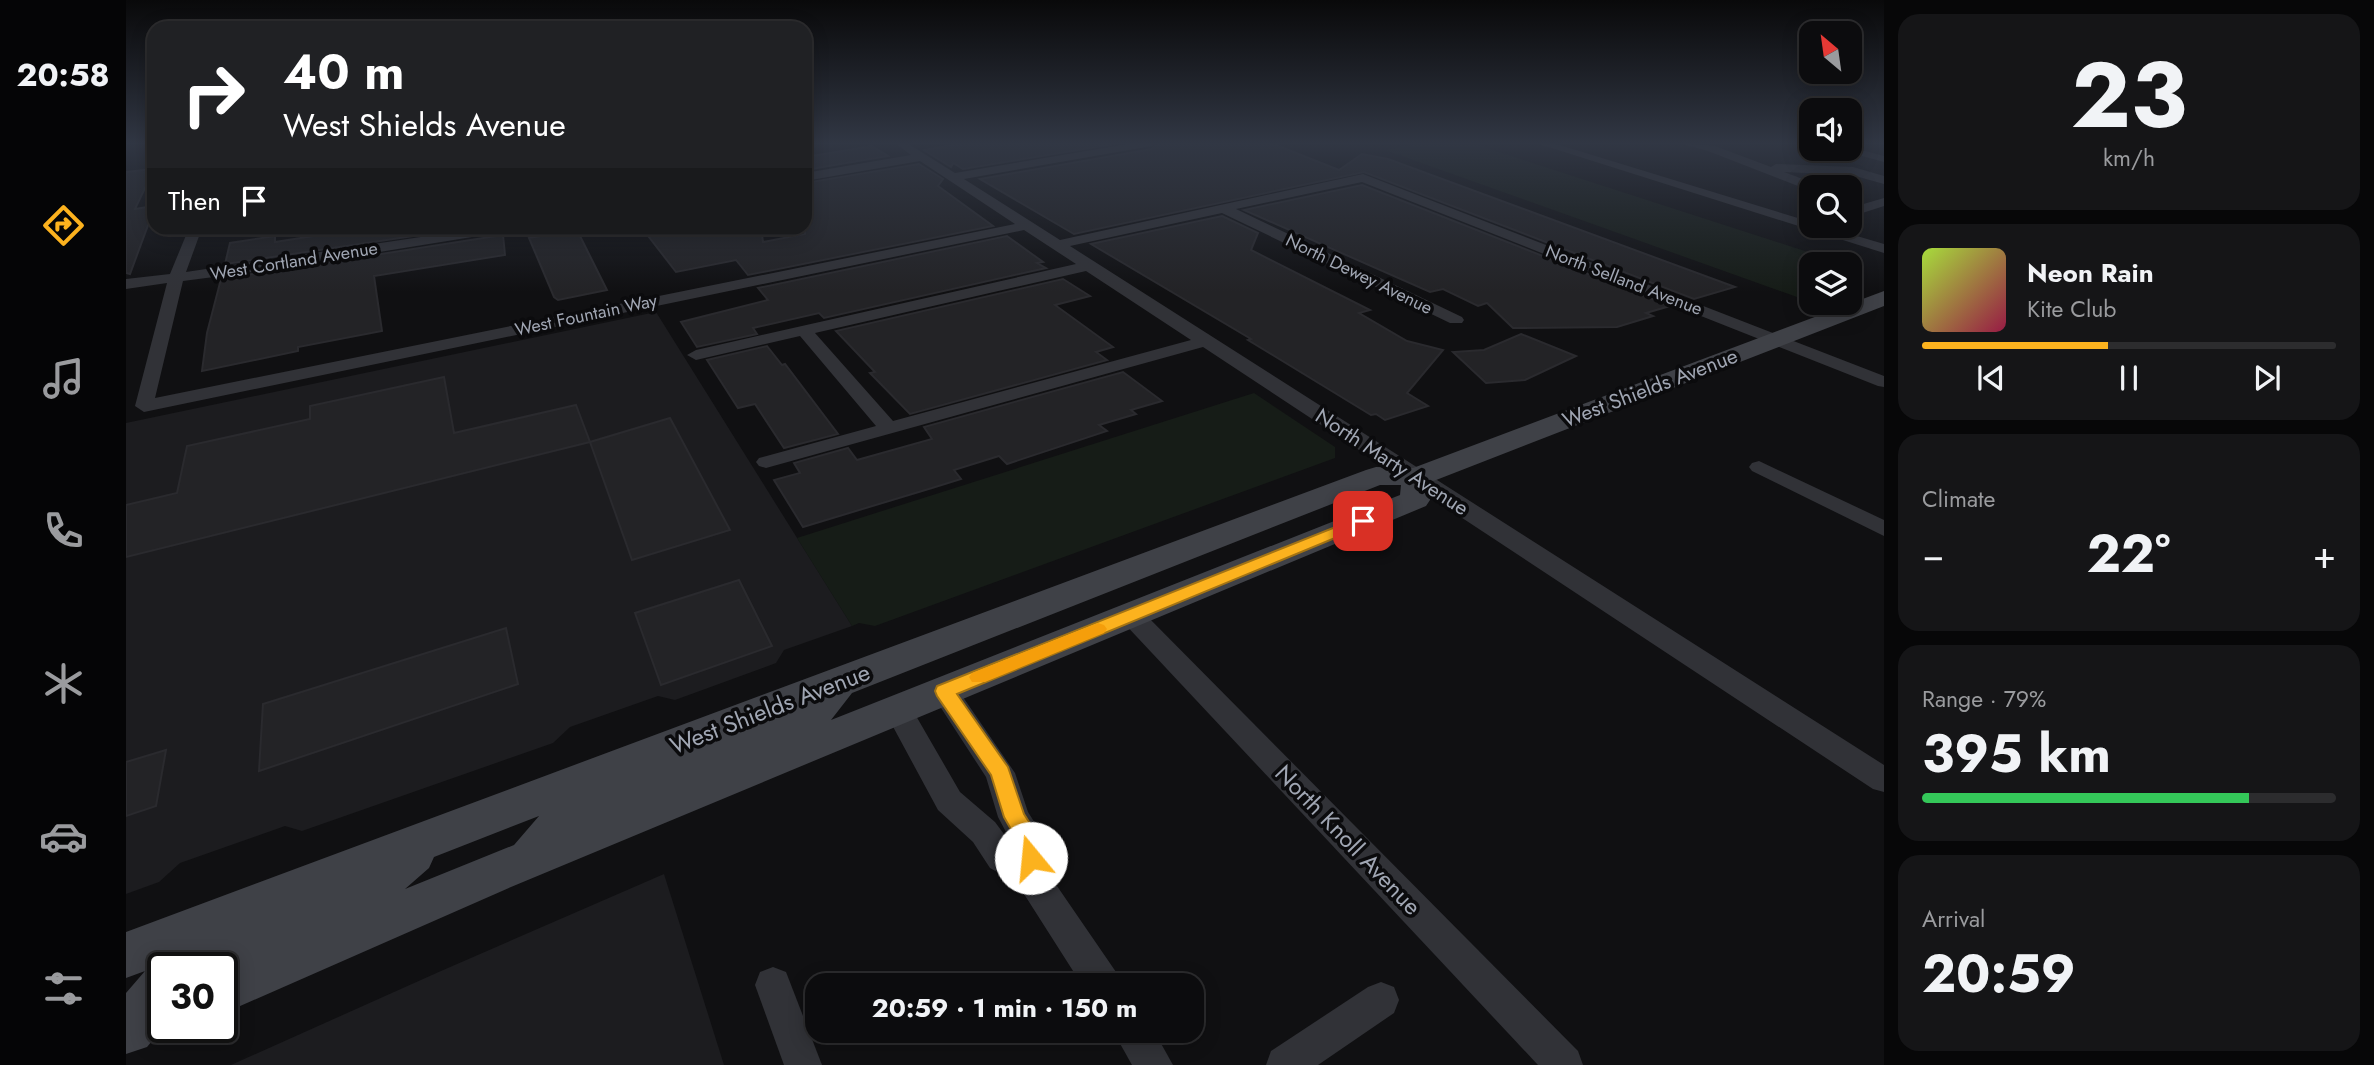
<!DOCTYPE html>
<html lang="en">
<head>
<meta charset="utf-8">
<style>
  body { margin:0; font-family:Jost,sans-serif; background:#151517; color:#f1f3f6; height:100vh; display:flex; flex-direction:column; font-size:26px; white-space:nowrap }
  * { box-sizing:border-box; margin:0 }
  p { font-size:23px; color:#9a9b9e }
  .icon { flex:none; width:38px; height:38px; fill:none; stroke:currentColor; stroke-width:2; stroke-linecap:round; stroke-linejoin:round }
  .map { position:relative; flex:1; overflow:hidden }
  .sheet { display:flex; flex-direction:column; gap:14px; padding:14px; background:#070708; width:490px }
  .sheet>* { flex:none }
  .banner { position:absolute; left:21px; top:21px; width:665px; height:214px; border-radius:21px; box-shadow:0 4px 18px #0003,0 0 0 2px #2c2c2e; background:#202124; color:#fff; overflow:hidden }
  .needle { width:46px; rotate:331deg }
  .controls { position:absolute; left:1673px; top:21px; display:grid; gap:14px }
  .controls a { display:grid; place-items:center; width:63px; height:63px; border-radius:14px; background:#0c0c0e; box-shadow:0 4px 18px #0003,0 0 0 2px #2c2c2e; font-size:35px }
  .speed { position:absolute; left:21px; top:952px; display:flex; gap:14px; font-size:35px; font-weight:700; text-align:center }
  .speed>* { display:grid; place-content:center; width:91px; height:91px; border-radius:50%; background:#0c0c0e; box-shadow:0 4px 18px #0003,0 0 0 2px #2c2c2e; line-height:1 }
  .speed .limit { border:4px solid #111; border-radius:10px; background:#fff; color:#111 }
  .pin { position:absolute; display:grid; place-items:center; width:60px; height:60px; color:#fff; margin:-30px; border-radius:14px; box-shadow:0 4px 10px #0006 }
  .me { position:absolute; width:77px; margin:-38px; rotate:343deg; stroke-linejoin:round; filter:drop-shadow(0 0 5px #0008) }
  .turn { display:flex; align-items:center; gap:24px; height:147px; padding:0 21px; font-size:32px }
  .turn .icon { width:91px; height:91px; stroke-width:2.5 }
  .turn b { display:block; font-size:49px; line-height:60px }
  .then { display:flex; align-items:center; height:66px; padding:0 21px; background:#0003; gap:14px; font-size:26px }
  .big { font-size:52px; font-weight:700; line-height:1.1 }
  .sheet .widget { flex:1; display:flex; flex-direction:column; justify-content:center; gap:10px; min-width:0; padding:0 24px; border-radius:21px; background:#151517 }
  .sheet .dial { align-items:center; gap:0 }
  .dial b { font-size:91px; line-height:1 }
  .song { display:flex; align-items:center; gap:21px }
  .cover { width:84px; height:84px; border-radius:10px; background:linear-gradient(135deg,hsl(80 70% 55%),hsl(340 70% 35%)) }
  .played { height:7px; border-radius:4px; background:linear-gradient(90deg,#fcb21e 45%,#2c2c2e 45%) }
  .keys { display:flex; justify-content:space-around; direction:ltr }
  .heat { display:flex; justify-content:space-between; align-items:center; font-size:38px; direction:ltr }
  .charge { height:10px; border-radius:5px; background:linear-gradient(90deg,#34c759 79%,#2c2c2e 0) }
  .trip { position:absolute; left:679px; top:973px; width:399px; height:70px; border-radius:21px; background:#0c0c0e; box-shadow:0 4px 18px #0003,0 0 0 2px #2c2c2e; font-weight:700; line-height:70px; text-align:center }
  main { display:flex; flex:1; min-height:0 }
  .menu { display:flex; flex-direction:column; width:126px; justify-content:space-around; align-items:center; background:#050506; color:#9a9b9e }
  .menu .icon { width:49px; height:49px }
  .menu .selected { color:#fcb21e }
  .menu b { font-size:32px; color:#f1f3f6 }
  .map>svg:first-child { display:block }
  .built { fill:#1c1c1f }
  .green { fill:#161c17 }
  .building { fill:#232326; stroke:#2a2a2e; stroke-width:2 }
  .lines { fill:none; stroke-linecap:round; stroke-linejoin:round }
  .street { fill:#313237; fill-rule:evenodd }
  .secondary { fill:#3f4147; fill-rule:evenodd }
  .route { fill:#fcb21e; stroke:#a47414; stroke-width:2 }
  .slow { fill:#f59e0b }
  .labels { text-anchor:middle; stroke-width:7; stroke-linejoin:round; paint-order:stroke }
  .far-street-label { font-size:18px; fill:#a0a6b3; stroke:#0b0b0d }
  .street-label { font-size:21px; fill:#a0a6b3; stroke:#0b0b0d }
  .near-street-label { font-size:24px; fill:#a0a6b3; stroke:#0b0b0d }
</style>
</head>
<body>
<main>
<nav class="menu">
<b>20:58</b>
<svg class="icon selected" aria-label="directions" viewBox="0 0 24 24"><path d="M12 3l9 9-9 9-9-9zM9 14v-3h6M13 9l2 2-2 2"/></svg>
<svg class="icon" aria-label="music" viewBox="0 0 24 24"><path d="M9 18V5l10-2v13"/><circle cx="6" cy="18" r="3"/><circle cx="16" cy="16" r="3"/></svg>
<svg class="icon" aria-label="phone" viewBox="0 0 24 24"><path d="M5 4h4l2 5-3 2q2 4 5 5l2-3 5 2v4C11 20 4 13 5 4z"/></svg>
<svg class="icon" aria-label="climate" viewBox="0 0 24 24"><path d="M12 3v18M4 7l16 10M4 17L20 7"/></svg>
<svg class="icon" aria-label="car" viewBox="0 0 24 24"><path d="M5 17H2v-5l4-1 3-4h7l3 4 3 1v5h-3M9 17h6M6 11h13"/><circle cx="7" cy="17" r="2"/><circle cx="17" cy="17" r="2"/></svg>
<svg class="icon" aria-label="filters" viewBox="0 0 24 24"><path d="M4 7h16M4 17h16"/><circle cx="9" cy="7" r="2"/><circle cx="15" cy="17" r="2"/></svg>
</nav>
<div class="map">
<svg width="1758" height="1065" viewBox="0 0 1758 1065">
  <rect width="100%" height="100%" fill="#101012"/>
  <!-- built -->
  <g class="built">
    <polygon points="530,312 726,626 658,650 650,663 549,700 532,696 444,727 427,743 176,831 159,826 54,863 33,882 0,894 0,423"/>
    <polygon points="538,874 598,1065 105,1065 315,971"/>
  </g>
  <!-- green -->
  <g class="green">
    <polygon points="1293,143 1345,143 1719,264 1685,264 1685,302 1259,150"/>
    <polygon points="1128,393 1209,447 1209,458 749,626 733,623 726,626 671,538"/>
  </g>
  <!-- building -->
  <g class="building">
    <polygon points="840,143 994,143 837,169 827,163 825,167 798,150"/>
    <polygon points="1033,143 1145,143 1213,170 1236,154 1262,159 1609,287 1568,299 1238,172 948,234 854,179 1026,149"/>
    <polygon points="746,146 762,156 679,170 679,157"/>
    <polygon points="793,164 817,179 812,186 867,226 622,275 610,260 550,272 516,228 635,228 637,242 679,234 679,183"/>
    <polygon points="28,169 9,209 28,206 28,209 4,274 0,273 0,172"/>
    <polygon points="1236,185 1544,306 1520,313 1527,316 1491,327 1387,328 1361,303 1352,306 1317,289 1304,292 1118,210"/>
    <polygon points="1096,216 1132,233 1125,250 1244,310 1233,313 1281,341 1317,350 1281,393 1302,406 1259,420 1250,414 1245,415 1122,340 1125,339 965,244"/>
    <polygon points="239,228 341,228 99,264 104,243 149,236 149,242"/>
    <polygon points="451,230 481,290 432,300 428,297 403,238"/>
    <polygon points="377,235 379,255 248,276 256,331 172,347 172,351 76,371 81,333 95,279"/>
    <polygon points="881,236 917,262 911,263 920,268 698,318 693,313 627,328 631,334 571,347 555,322 642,300 632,288"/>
    <polygon points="937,279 964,296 929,305 987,347 970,352 981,360 784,414 744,373 749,372 710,331"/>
    <polygon points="1395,334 1450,356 1399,380 1360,383 1327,352 1358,350"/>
    <polygon points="641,346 656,365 659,364 712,434 658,448 629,404 612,408 581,360"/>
    <polygon points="997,372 1036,401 1005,410 1010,414 973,425 981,431 881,464 873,456 828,470 835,479 806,488 677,527 648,480 674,473 668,463 722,448 731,460 806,439 798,427"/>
    <polygon points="318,377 328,433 450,405 464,442 0,557 0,505 51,493 61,446 184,419 184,406"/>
    <polygon points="544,418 604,530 506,560 464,442"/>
    <polygon points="613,580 646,646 535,685 509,613"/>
    <polygon points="380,628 392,684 133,771 137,704"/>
    <polygon points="40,750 30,806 0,816 0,762"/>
  </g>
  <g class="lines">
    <!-- street -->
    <g class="street">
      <path d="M769,143H781L829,173L1008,143H1031L1026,146L838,179L934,240L1237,174L1758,376V387L1752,386L1236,182L1110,209L1336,317L1338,320L1336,323H1324L1096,213L944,246L1758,765V792L1747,789L1077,347L640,468L633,466L630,462L633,458L750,426L674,336L570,360L561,355L570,350L950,264L898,230L18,412L9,406L41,283L0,289V279L44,274L63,228H76L60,272L355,228H384L377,232L142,270L57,281L29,398L889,224L794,161L679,181V173L785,155ZM960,271L1065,340L767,421L689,333Z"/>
      <polygon points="1410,143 1427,143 1685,222 1685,226 1697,226 1758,244 1758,253"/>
      <polygon points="1553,143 1589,146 1645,167 1650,164 1727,167 1758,176 1758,184 1726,175 1658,172 1690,184 1692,187 1685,187 1685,191 1582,151"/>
      <polygon points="1724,147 1758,156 1758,162 1711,149"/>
      <polygon points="1758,198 1758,206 1724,217 1724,208"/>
      <polygon points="1633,461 1758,520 1758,536 1626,471 1623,467 1626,463"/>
      <polygon points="1005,606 1014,609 1452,1051 1457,1065 1412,1065 996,621 992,615 996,609"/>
      <polygon points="818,681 828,684 889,773 902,812 922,844 920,870 990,972 995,985 956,985 891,883 864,868 847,842 812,810 758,710 762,702 772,699 782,702 834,792 869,822 889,849 872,817 860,777 804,691 808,684"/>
      <polygon points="647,967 660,972 696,1065 658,1065 629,985 634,972"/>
      <polygon points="1255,982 1268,987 1273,1000 1268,1013 1192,1065 1140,1065 1145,1051 1242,987"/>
      <polygon points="987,1031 1028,1031 1047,1065 1006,1065"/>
    </g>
    <!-- secondary -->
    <path class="secondary" d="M1758,291V306L1305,482L1304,500L1300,506L385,887L96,1014V968H37L38,1027L21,1047L0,1054V993L19,971L30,967L0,978V932L1240,470L1250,467L1287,468ZM1254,485H1275L1274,495L705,720L726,693ZM413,816L388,845L279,889L303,868L308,857Z"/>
  </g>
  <!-- sky -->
  <linearGradient id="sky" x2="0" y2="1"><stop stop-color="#09090a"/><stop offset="0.49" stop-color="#313744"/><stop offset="1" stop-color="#313744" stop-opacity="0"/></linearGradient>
  <rect width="1758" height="292" fill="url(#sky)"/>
  <!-- route -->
  <polygon class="route" points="1237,516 1243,517 1245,521 1243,524 831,694 882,767 898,814 917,844 913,865 905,868 897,865 893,858 894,845 878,817 865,775 811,696 809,691 811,686"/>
  <!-- slow -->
  <polygon class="slow" points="972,623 978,625 981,629 978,633 859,682 846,682 843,677 846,673"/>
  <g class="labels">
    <!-- far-street labels -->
    <g class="far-street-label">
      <text transform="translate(168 261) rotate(-9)" y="6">West Cortland Avenue</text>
      <text transform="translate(1233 274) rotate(26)" y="6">North Dewey Avenue</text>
      <text transform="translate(1498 280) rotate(21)" y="6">North Selland Avenue</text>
      <text transform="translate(460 315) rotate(-12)" y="6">West Fountain Way</text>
    </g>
    <!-- street labels -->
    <g class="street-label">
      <text transform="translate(1524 388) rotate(-21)" y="7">West Shields Avenue</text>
      <text transform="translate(1266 462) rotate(33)" y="7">North Marty Avenue</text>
    </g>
    <!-- near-street labels -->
    <g class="near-street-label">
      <text transform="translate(644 709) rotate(-21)" y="8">West Shields Avenue</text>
      <text transform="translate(1222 840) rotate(46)" y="8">North Knoll Avenue</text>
    </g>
  </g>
</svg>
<div class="controls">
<a><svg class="needle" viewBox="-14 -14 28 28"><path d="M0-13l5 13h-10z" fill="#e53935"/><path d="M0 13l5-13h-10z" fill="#9a9b9e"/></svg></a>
<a><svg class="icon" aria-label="sound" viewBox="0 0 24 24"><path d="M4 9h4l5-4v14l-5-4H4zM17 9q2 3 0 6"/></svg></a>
<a><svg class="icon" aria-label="search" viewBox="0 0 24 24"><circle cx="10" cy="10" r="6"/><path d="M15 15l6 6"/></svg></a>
<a><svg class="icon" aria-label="layers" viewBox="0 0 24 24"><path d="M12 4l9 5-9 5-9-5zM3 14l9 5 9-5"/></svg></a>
</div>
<div class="speed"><div class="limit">30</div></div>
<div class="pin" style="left:1237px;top:521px;background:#d93025"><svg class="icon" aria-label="arrive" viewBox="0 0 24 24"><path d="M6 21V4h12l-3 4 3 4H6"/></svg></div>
<svg class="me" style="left:905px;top:858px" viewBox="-20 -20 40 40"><circle r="19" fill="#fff"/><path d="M0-13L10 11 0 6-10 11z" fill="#fcb21e"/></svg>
<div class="trip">20:59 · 1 min · 150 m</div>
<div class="banner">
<div class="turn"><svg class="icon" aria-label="right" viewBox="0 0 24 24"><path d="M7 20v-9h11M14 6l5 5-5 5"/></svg><div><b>40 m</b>West Shields Avenue</div></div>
<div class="then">Then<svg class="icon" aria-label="arrive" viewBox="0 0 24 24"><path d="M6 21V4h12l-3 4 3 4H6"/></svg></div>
</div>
</div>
<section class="sheet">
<div class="widget dial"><b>23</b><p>km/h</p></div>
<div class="widget">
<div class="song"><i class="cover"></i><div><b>Neon Rain</b><p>Kite Club</p></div></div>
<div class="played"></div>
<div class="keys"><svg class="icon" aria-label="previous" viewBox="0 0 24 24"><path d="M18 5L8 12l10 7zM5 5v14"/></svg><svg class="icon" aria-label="pause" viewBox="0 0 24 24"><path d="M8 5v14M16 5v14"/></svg><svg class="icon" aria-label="next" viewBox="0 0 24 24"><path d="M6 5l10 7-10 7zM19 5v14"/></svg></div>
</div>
<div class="widget"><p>Climate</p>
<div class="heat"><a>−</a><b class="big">22°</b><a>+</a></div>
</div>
<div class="widget"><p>Range · 79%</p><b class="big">395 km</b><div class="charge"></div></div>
<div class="widget"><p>Arrival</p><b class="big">20:59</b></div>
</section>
</main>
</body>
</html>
